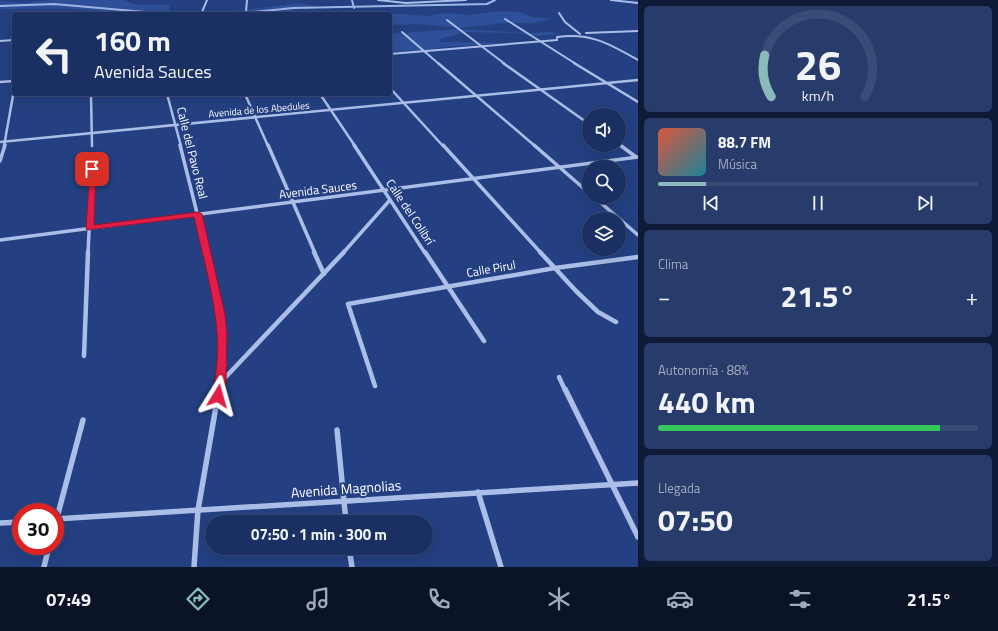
<!DOCTYPE html>
<html lang="es">
<head>
<meta charset="utf-8">
<style>
  body { margin:0; font-family:"Titillium Web",sans-serif; background:#283c6b; color:#f1f3f6; height:100vh; display:flex; flex-direction:column; font-size:15px; white-space:nowrap }
  * { box-sizing:border-box; margin:0 }
  p { font-size:13px; color:#a0a9be }
  .icon { flex:none; width:22px; height:22px; fill:none; stroke:currentColor; stroke-width:2; stroke-linecap:round; stroke-linejoin:round }
  .map { position:relative; flex:1; overflow:hidden }
  .details { display:flex; flex-direction:column; gap:6px; padding:6px; background:#0f1a36; width:360px }
  .details>* { flex:none }
  .banner { position:absolute; left:12px; top:12px; width:380px; height:84px; border-radius:4px; box-shadow:0 4px 16px #0002,0 0 0 1px #394b77; background:#1b3062; color:#f1f3f6; overflow:hidden }
  .tools { position:absolute; left:582px; top:108px; display:grid; gap:8px }
  .tools a { display:grid; place-items:center; width:44px; height:44px; border-radius:50%; background:#1b3062; box-shadow:0 4px 16px #0002,0 0 0 1px #394b77; font-size:20px }
  .speed { position:absolute; left:12px; top:503px; display:flex; gap:8px; font-size:20px; font-weight:700; text-align:center }
  .speed>* { display:grid; place-content:center; width:52px; height:52px; border-radius:50%; background:#1b3062; box-shadow:0 4px 16px #0002,0 0 0 1px #394b77; line-height:1 }
  .speed .limit { border:6px solid #d22; background:#fff; color:#111 }
  .pin { position:absolute; display:grid; place-items:center; width:34px; height:34px; color:#fff; margin:-17px; border-radius:8px; box-shadow:0 2px 6px #0006 }
  .me { position:absolute; width:44px; margin:-22px; rotate:8deg; stroke-linejoin:round; filter:drop-shadow(0 0 3px #0008) }
  .turn { display:flex; align-items:center; gap:14px; height:84px; padding:0 16px; font-size:18px }
  .turn .icon { width:52px; height:52px; stroke-width:2.5 }
  .turn b { display:block; font-size:28px; line-height:34px }
  .big { font-size:30px; font-weight:700; line-height:1.1 }
  .details .widget { flex:1; display:flex; flex-direction:column; justify-content:center; gap:6px; min-width:0; padding:0 14px; border-radius:6px; background:#283c6b }
  .details .dial { align-items:center; gap:0 }
  .dial svg { height:104px; overflow:visible; fill:none; stroke:#394b77; stroke-width:7; stroke-linecap:round; text-anchor:middle }
  .dial text { fill:#f1f3f6; stroke:none }
  .song { display:flex; align-items:center; gap:12px }
  .cover { width:48px; height:48px; border-radius:6px; background:linear-gradient(135deg,hsl(10 70% 55%),hsl(190 70% 35%)) }
  .played { height:4px; border-radius:2px; background:linear-gradient(90deg,#8bbbb9 15%,#394b77 15%) }
  .keys { display:flex; justify-content:space-around; direction:ltr }
  .heat { display:flex; justify-content:space-between; align-items:center; font-size:22px; direction:ltr }
  .charge { height:6px; border-radius:3px; background:linear-gradient(90deg,#34c759 88%,#394b77 0) }
  .trip { position:absolute; left:205px; top:515px; width:228px; height:40px; border-radius:20px; background:#1b3062; box-shadow:0 4px 16px #0002,0 0 0 1px #394b77; font-weight:700; line-height:40px; text-align:center }
  .dock { display:flex; height:64px; justify-content:space-around; align-items:center; background:#0b1327; color:#a0a9be }
  .dock .icon { width:28px; height:28px }
  .dock .active { color:#8bbbb9 }
  .dock b { font-size:18px; color:#f1f3f6 }
  main { display:flex; flex:1; min-height:0 }
  .map>svg:first-child { display:block }
  .green { fill:#2e509a }
  .lines { fill:none; stroke-linecap:round; stroke-linejoin:round }
  .stream { stroke:#9fb7e8; stroke-width:2 }
  .street-far4 { stroke:#abbee7; stroke-width:2 }
  .street-far3 { stroke:#abbee7; stroke-width:2.5 }
  .street-far2 { stroke:#abbee7; stroke-width:3.5 }
  .street-far1 { stroke:#abbee7; stroke-width:4.5 }
  .street { stroke:#abbee7; stroke-width:5.5 }
  .route { fill:#e11d48; stroke:#92132f }
  .labels { text-anchor:middle; stroke-width:4; stroke-linejoin:round; paint-order:stroke }
  .far-street-label { font-size:10px; fill:#fff; stroke:#244082 }
  .street-label { font-size:12px; fill:#fff; stroke:#244082 }
  .near-street-label { font-size:14px; fill:#fff; stroke:#244082 }
</style>
</head>
<body>
<main>
<div class="map">
<svg width="638" height="567" viewBox="0 0 638 567">
  <rect width="100%" height="100%" fill="#244082"/>
  <!-- green -->
  <g class="green">
    <polygon points="53,0 123,0 137,5 171,5 169,8 170,11 176,13 237,11 300,3 314,6 285,12 284,14 147,14 68,9 0,9 0,1 21,3"/>
    <polygon points="503,11 523,13 531,17 552,19 534,23 504,23 460,28 418,24 390,25 390,14 374,14 400,14 427,16 446,13 469,15"/>
    <polygon points="458,29 530,33 552,32 559,34 537,36 516,33 465,32 440,39 440,42 517,43 439,47 437,49 390,53 390,34"/>
  </g>
  <g class="lines">
    <!-- stream -->
    <g class="stream">
      <polyline points="352,0 354,8"/>
      <polyline points="0,6 54,4 168,14"/>
      <polyline points="174,14 254,12 293,8 487,4 495,0"/>
    </g>
    <!-- street-far4 -->
    <g class="street-far4">
      <polyline points="378,0 406,3 466,0"/>
      <polyline points="611,0 638,3"/>
      <polyline points="202,12 207,0"/>
      <polyline points="246,12 247,0"/>
      <polyline points="559,13 565,22 580,34"/>
      <polyline points="39,14 40,12"/>
      <polyline points="505,19 576,64"/>
      <polyline points="447,20 505,64"/>
      <polyline points="402,32 439,64"/>
      <polyline points="586,33 638,31"/>
      <polyline points="0,41 14,40"/>
      <path d="M390,54L557,40V37C590,32 610,44 638,60"/>
    </g>
    <!-- street-far3 -->
    <g class="street-far3">
      <polyline points="438,63 535,146"/>
      <polyline points="503,63 589,124"/>
      <polyline points="574,63 638,102"/>
      <polyline points="0,82 14,81"/>
      <polyline points="390,88 443,146"/>
      <polyline points="91,94 92,146"/>
      <polyline points="167,94 181,146"/>
      <polyline points="245,94 268,146"/>
      <polyline points="320,94 355,146"/>
      <polyline points="0,142 638,80"/>
      <polyline points="619,145 621,146"/>
      <polyline points="4,146 14,90"/>
    </g>
    <!-- street-far2 -->
    <g class="street-far2">
      <polyline points="180,145 207,253"/>
      <polyline points="268,145 315,253"/>
      <polyline points="354,145 425,253"/>
      <polyline points="443,145 541,253"/>
      <polyline points="534,145 589,193"/>
      <polyline points="620,145 636,157"/>
      <polyline points="0,161 5,145"/>
      <polyline points="594,197 638,235"/>
      <polyline points="0,240 638,157"/>
      <polyline points="88,253 92,169"/>
      <polyline points="343,253 390,200"/>
    </g>
    <!-- street-far1 -->
    <g class="street-far1">
      <path d="M206,252C217,300 227,340 219,390"/>
      <polyline points="314,252 324,274"/>
      <polyline points="425,252 484,341"/>
      <polyline points="540,252 576,291 598,312 616,322"/>
      <polyline points="84,356 88,252"/>
      <polyline points="559,377 565,390"/>
      <polyline points="221,382 344,252"/>
      <polyline points="375,386 348,304 555,268 638,257"/>
    </g>
    <!-- street -->
    <g class="street">
      <polyline points="565,389 638,537"/>
      <polyline points="337,430 346,522"/>
      <polyline points="478,492 501,567"/>
      <polyline points="55,519 638,483"/>
      <polyline points="0,523 21,522"/>
      <polyline points="55,525 83,420"/>
      <polyline points="349,548 352,567"/>
      <polyline points="44,567 49,546"/>
      <polyline points="194,567 198,510 219,389"/>
    </g>
  </g>
  <!-- route -->
  <path class="route" d="M90,167L96,169L94,225L198,212L202,214L225,314L227,334L226,382L222,399H214L212,396C216,376 219,353 217,332C214,294 202,254 194,217L87,230L86,228Z"/>
  <g class="labels">
    <!-- far-street labels -->
    <g class="far-street-label">
      <text transform="translate(259 109) rotate(-5)" y="4">Avenida de los Abedules</text>
    </g>
    <!-- street labels -->
    <g class="street-label">
      <text transform="translate(192 153) rotate(76)" y="4">Calle del Pavo Real</text>
      <text transform="translate(318 190) rotate(-7)" y="4">Avenida Sauces</text>
      <text transform="translate(410 212) rotate(56)" y="4">Calle del Colibrí</text>
      <text transform="translate(491 269) rotate(-10)" y="4">Calle Pirul</text>
    </g>
    <!-- near-street labels -->
    <g class="near-street-label">
      <text transform="translate(346 489) rotate(-4)" y="5">Avenida Magnolias</text>
    </g>
  </g>
</svg>
<div class="tools">
<a><svg class="icon" aria-label="sound" viewBox="0 0 24 24"><path d="M4 9h4l5-4v14l-5-4H4zM17 9q2 3 0 6"/></svg></a>
<a><svg class="icon" aria-label="search" viewBox="0 0 24 24"><circle cx="10" cy="10" r="6"/><path d="M15 15l6 6"/></svg></a>
<a><svg class="icon" aria-label="layers" viewBox="0 0 24 24"><path d="M12 4l9 5-9 5-9-5zM3 14l9 5 9-5"/></svg></a>
</div>
<div class="speed"><div class="limit">30</div></div>
<div class="pin" style="left:92px;top:169px;background:#d93025"><svg class="icon" aria-label="arrive" viewBox="0 0 24 24"><path d="M6 21V4h12l-3 4 3 4H6"/></svg></div>
<svg class="me" style="left:218px;top:396px" viewBox="-20 -20 40 40"><path d="M0-17L14 15 0 8-14 15z" fill="#e11d48" stroke="#fff" stroke-width="4"/></svg>
<div class="trip">07:50 · 1 min · 300 m</div>
<div class="banner">
<div class="turn"><svg class="icon" aria-label="left" viewBox="0 0 24 24"><path d="M17 20v-9H6M10 6l-5 5 5 5"/></svg><div><b>160 m</b>Avenida Sauces</div></div>
</div>
</div>
<section class="details">
<div class="widget dial"><svg viewBox="0 0 100 80">
<path d="M14 69A42 42 0 1 1 86 69"/>
<path d="M14 69A42 42 0 0 1 9 37" stroke="#8bbbb9"/>
<text x="50" y="56" font-size="32" font-weight="700">26</text>
<text x="50" y="72" font-size="11">km/h</text>
</svg></div>
<div class="widget">
<div class="song"><i class="cover"></i><div><b>88.7 FM</b><p>Música</p></div></div>
<div class="played"></div>
<div class="keys"><svg class="icon" aria-label="previous" viewBox="0 0 24 24"><path d="M18 5L8 12l10 7zM5 5v14"/></svg><svg class="icon" aria-label="pause" viewBox="0 0 24 24"><path d="M8 5v14M16 5v14"/></svg><svg class="icon" aria-label="next" viewBox="0 0 24 24"><path d="M6 5l10 7-10 7zM19 5v14"/></svg></div>
</div>
<div class="widget"><p>Clima</p>
<div class="heat"><a>−</a><b class="big">21.5°</b><a>+</a></div>
</div>
<div class="widget"><p>Autonomía · 88%</p><b class="big">440 km</b><div class="charge"></div></div>
<div class="widget"><p>Llegada</p><b class="big">07:50</b></div>
</section>
</main>
<nav class="dock">
<b>07:49</b>
<svg class="icon active" aria-label="directions" viewBox="0 0 24 24"><path d="M12 3l9 9-9 9-9-9zM9 14v-3h6M13 9l2 2-2 2"/></svg>
<svg class="icon" aria-label="music" viewBox="0 0 24 24"><path d="M9 18V5l10-2v13"/><circle cx="6" cy="18" r="3"/><circle cx="16" cy="16" r="3"/></svg>
<svg class="icon" aria-label="phone" viewBox="0 0 24 24"><path d="M5 4h4l2 5-3 2q2 4 5 5l2-3 5 2v4C11 20 4 13 5 4z"/></svg>
<svg class="icon" aria-label="climate" viewBox="0 0 24 24"><path d="M12 3v18M4 7l16 10M4 17L20 7"/></svg>
<svg class="icon" aria-label="car" viewBox="0 0 24 24"><path d="M5 17H2v-5l4-1 3-4h7l3 4 3 1v5h-3M9 17h6M6 11h13"/><circle cx="7" cy="17" r="2"/><circle cx="17" cy="17" r="2"/></svg>
<svg class="icon" aria-label="filters" viewBox="0 0 24 24"><path d="M4 7h16M4 17h16"/><circle cx="9" cy="7" r="2"/><circle cx="15" cy="17" r="2"/></svg>
<b>21.5°</b>
</nav>
</body>
</html>
